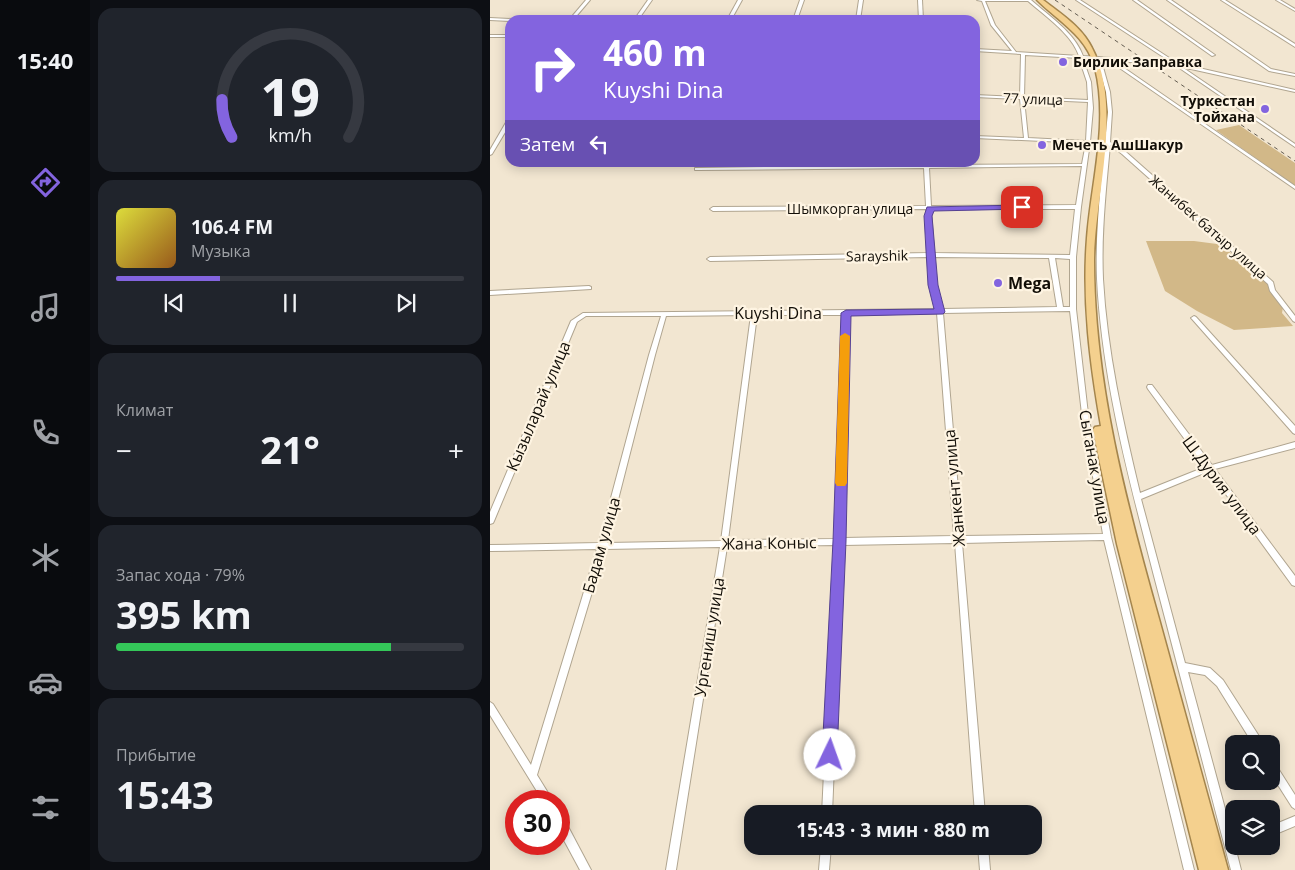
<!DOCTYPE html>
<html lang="ru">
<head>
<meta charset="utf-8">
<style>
  body { margin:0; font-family:"Open Sans",sans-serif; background:#20242c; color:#f1f3f6; height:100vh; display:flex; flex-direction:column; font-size:19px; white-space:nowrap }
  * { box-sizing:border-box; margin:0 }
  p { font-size:16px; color:#9ea1a6 }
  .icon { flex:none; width:28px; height:28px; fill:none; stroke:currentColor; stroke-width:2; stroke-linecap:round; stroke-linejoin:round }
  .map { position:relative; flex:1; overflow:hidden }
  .drawer { display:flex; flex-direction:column; gap:8px; padding:8px; background:#0d0f14; width:400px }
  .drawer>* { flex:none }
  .guide { position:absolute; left:15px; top:15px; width:475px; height:152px; border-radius:15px; box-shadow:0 2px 12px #0003; background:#8364df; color:#fff; overflow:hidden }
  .buttons { position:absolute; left:735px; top:735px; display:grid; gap:10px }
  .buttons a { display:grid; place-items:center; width:55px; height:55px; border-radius:10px; background:#171b24; box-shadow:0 2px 12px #0003; font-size:25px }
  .speed { position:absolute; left:15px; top:790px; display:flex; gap:10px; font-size:25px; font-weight:700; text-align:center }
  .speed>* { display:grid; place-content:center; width:65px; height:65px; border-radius:50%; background:#171b24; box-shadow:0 2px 12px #0003; line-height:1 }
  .speed .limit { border:8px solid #d22; background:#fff; color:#111 }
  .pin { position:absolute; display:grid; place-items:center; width:42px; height:42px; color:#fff; margin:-21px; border-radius:10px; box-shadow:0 2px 8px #0006 }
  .me { position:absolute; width:55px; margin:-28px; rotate:3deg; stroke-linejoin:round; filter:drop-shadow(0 0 4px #0008) }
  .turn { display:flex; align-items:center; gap:18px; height:105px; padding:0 15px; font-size:22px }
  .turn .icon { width:65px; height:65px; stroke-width:2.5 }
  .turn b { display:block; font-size:35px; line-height:42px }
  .then { display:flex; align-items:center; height:48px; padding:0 15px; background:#0003; gap:10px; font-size:19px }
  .big { font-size:38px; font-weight:700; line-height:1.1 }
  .drawer .card { flex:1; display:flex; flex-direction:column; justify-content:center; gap:8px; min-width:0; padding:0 18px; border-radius:15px; background:#20242c }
  .drawer .dial { align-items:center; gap:0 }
  .dial svg { height:130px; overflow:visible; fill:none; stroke:#363941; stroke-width:7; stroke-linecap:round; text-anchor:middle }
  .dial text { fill:#f1f3f6; stroke:none }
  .song { display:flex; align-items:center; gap:15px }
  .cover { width:60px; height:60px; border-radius:8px; background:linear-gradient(135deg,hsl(60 70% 55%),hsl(30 70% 35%)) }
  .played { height:5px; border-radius:2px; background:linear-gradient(90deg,#8364df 30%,#363941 30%) }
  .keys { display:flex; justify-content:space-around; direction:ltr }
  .heat { display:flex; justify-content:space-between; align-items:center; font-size:28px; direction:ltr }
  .charge { height:8px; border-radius:4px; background:linear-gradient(90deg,#34c759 79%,#363941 0) }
  .trip { position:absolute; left:254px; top:805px; width:298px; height:50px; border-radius:15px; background:#171b24; box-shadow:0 2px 12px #0003; font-weight:700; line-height:50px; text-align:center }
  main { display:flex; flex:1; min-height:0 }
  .menu { display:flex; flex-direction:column; width:90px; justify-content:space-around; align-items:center; background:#090b0e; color:#9ea1a6 }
  .menu .icon { width:35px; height:35px }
  .menu .current { color:#8364df }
  .menu b { font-size:22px; color:#f1f3f6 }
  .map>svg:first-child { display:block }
  .green { fill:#d2b888 }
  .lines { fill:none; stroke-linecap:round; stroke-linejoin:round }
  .minor-casing { stroke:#b0a590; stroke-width:2 }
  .trunk-casing { stroke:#a4854d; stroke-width:3 }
  .minor { fill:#fff; fill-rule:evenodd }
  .trunk { fill:#f4d08e; fill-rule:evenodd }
  .rail { stroke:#645d51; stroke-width:1; stroke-dasharray:4 4; stroke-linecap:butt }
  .route { fill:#8364df; stroke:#554191 }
  .slow { fill:#f59e0b }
  .poi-dot { fill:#8364df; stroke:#fef4e2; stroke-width:2 }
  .labels { text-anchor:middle; stroke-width:4.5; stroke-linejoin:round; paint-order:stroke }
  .far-poi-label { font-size:14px; font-weight:bold; fill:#120e07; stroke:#fef4e2; text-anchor:start }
  .far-street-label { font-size:14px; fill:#120e07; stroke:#fef4e2 }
  .poi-label { font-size:16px; font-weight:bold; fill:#120e07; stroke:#fef4e2; text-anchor:start }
  .street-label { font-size:16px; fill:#120e07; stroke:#fef4e2 }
</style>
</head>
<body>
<main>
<nav class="menu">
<b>15:40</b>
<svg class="icon current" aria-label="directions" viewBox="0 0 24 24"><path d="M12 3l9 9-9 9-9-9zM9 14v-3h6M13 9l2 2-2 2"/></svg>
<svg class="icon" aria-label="music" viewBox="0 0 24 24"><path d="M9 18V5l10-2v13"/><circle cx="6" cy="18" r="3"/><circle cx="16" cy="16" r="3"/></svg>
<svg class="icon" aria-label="phone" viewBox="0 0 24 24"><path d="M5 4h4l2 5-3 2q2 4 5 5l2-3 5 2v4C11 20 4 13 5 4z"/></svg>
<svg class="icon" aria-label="climate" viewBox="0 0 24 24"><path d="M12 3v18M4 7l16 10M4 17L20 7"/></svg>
<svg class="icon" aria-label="car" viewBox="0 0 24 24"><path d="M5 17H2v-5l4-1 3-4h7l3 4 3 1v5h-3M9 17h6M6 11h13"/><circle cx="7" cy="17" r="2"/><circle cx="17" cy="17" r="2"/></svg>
<svg class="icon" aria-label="filters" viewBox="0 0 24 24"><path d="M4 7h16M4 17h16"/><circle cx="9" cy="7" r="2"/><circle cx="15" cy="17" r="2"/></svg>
</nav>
<section class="drawer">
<div class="card dial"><svg viewBox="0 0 100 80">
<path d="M14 69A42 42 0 1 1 86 69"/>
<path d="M14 69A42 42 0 0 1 8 46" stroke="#8364df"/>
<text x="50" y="56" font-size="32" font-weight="700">19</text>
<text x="50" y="72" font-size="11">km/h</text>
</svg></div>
<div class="card">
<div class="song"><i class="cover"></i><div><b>106.4 FM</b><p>Музыка</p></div></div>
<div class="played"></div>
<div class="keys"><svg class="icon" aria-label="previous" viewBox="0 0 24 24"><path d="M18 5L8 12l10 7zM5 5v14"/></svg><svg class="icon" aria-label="pause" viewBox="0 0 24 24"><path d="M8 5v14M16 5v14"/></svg><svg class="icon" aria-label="next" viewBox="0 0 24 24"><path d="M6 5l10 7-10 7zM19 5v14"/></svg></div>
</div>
<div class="card"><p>Климат</p>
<div class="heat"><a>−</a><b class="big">21°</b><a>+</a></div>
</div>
<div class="card"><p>Запас хода · 79%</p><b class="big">395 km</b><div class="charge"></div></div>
<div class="card"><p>Прибытие</p><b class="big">15:43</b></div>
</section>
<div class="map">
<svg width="805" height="870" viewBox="0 0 805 870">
  <rect width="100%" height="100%" fill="#f2e6d1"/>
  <!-- green -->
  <g class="green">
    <polygon points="749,125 805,163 805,186 726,130"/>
    <polygon points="656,241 704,241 727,244 750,259 777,283 780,290 793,307 792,313 803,326 744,330 707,311 675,291"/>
  </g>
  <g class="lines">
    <defs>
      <g id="minor">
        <polygon points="96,0 100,0 83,20 79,20"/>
        <polygon points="158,0 162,0 148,20 144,20"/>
        <polygon points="248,0 252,0 241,20 237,20"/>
        <polygon points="310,0 314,0 307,20 303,20"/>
        <polygon points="369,0 373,0 370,20 366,20"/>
        <polygon points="428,0 432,0 433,20 429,20"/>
        <path d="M487,0H541C559,16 585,33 593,56L681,62L586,0H590L687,63L805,90V92L692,67L805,144V147L685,65L624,61L805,186V189L618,60H611L620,92L622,112L620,142L636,152L783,282L785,290L805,316V322L803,321L780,291L778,284L632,154L620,145C616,190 611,234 613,279C617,351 633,422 650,493L715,467L658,389L657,387L658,385H662L722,465L805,442V448L725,469L805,576V586L802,585L719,471L651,499L695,663L720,668L733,680L774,744H763L727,686L715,675L698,672L744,842V846H745L751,870H741C715,772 690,674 664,576C639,479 612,380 607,279C605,223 613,167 618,112L616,92L607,60L593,59L601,82L603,108L600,142L591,207L586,257V309L598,414L621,537L704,870H694L614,540L472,543L495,814H485L465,543L353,545L342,814H332L345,545L237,547L186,870H176L230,547L115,549L47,775L63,801H53L0,715V702L3,704L41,765L107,549L0,551V545L109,543L159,355L171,316H96L87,322L4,521L3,523L0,524V512L81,321L93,313L446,309L440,285L439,257L220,261L217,259L220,257L438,253L436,209L223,211L220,209L223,207L436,206L434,168L207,170H205V168L434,165V162H438L439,165L592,164L596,143L485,138V136L534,138L530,99L485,97V95L530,97L531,54L485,51V49L522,51L501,25L492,1ZM495,1H538C555,16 582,34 589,56L526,52L505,25ZM535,55L589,58L597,82L598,100L534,97ZM534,99L598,102L596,141L538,138ZM592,166L586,205L441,206L439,168ZM441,209H585L580,255L444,253ZM444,257L559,258L567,307L452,309L446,285ZM565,258L580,259V307H573ZM580,311L592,414L613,534L472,536L453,313ZM447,313L464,536L353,538L359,315ZM261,315L231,541L117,543L165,355L176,316ZM267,315H353L345,539L238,540Z"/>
        <polygon points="643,0 647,0 725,55 722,56"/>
        <polygon points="677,0 681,0 781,69 805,74 805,76 779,71"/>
        <polygon points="731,0 735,0 805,44 805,47"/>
        <polygon points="786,0 790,0 805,9 805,11"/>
        <polygon points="0,18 22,19 24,20 20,20 20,21 0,20"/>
        <rect x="0" y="35" width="20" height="2"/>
        <polygon points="18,119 20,119 20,124 2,154 0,155 0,150"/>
        <polygon points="99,286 101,287 101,289 0,295 0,291"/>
        <polygon points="704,316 706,317 805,426 805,434 803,433 702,319 701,318"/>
        <polygon points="781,760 784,762 805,795 805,809 802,807 781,774"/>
        <polygon points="69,816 73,817 101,870 90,870 69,831"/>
        <polygon points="805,816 805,826 781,836 781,826"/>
        <polygon points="331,846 341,846 339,870 329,870"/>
        <polygon points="488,846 498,846 500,870 490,870"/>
      </g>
      <path id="trunk" d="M547,0H553C571,14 592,27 602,48C633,106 605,196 604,260C604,382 636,502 669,619C692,703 715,786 738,870H709L627,544L603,430L605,427L611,426C600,364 592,301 597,238C601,183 619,123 605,68C596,35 569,22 547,0Z"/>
    </defs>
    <!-- minor casing -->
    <use href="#minor" class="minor-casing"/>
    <!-- trunk casing -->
    <use href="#trunk" class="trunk-casing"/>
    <!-- minor -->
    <use href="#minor" class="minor"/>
    <!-- trunk -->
    <use href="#trunk" class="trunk"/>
    <!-- rail -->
    <polyline class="rail" points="565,0 805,161"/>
  </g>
  <!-- route -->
  <polygon class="route" points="532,205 535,206 535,209 444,211 442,216 448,285 455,312 453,314 361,316 356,541 347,755 345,761 340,763 334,761 332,755 343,541 351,313 356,310 444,309 438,285 434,216 437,207"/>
  <!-- slow -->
  <polygon class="slow" points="355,333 360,336 357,483 355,486 347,486 345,483 350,336"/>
  <!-- markers -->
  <g class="poi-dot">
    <circle cx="573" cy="62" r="5"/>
    <circle cx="775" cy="109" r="5"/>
    <circle cx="552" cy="145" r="5"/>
    <circle cx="508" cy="283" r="5"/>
  </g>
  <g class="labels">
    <!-- far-poi labels -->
    <g class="far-poi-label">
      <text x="583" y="67">Бирлик Заправка</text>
      <text x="765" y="106" text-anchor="end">Туркестан<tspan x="765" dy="16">Тойхана</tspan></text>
      <text x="562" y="150">Мечеть АшШакур</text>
    </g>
    <!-- far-street labels -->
    <g class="far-street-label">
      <text transform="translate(543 99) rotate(2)" y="5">77 улица</text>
      <text x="360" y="214">Шымкорган улица</text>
      <text transform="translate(718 227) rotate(41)" y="5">Жанибек батыр улица</text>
      <text transform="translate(387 256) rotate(-1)" y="5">Sarayshik</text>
    </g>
    <!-- poi labels -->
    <g class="poi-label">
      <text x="518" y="289">Mega</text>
    </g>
    <!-- street labels -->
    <g class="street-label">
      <text x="288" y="319">Kuyshi Dina</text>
      <text transform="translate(48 406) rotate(-67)" y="6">Кызыларай улица</text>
      <text transform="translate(605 467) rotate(80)" y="6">Сыганак улица</text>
      <text transform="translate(732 485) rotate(53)" y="6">Ш.Дурия улица</text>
      <text transform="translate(464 488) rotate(-95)" y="6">Жанкент улица</text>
      <text transform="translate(279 543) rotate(-1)" y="6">Жана Коныс</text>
      <text transform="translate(111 545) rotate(-74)" y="6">Бадам улица</text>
      <text transform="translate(219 637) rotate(-81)" y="6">Ургениш улица</text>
    </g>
  </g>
</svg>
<div class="buttons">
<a><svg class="icon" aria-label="search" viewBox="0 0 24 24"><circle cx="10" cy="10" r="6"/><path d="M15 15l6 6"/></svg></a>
<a><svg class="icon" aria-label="layers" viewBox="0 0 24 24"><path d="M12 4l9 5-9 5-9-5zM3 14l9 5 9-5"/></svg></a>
</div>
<div class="speed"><div class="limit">30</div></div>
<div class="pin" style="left:532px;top:207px;background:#d93025"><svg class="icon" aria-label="arrive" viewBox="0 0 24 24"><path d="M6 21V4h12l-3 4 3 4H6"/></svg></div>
<svg class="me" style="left:340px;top:755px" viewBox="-20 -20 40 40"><circle r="19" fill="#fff"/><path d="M0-13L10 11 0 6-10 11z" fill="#8364df"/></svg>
<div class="trip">15:43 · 3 мин · 880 m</div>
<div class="guide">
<div class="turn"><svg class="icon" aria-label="right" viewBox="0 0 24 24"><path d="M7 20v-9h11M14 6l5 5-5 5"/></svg><div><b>460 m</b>Kuyshi Dina</div></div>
<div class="then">Затем<svg class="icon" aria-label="left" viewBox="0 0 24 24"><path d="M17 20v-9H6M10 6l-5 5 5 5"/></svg></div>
</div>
</div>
</main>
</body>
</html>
